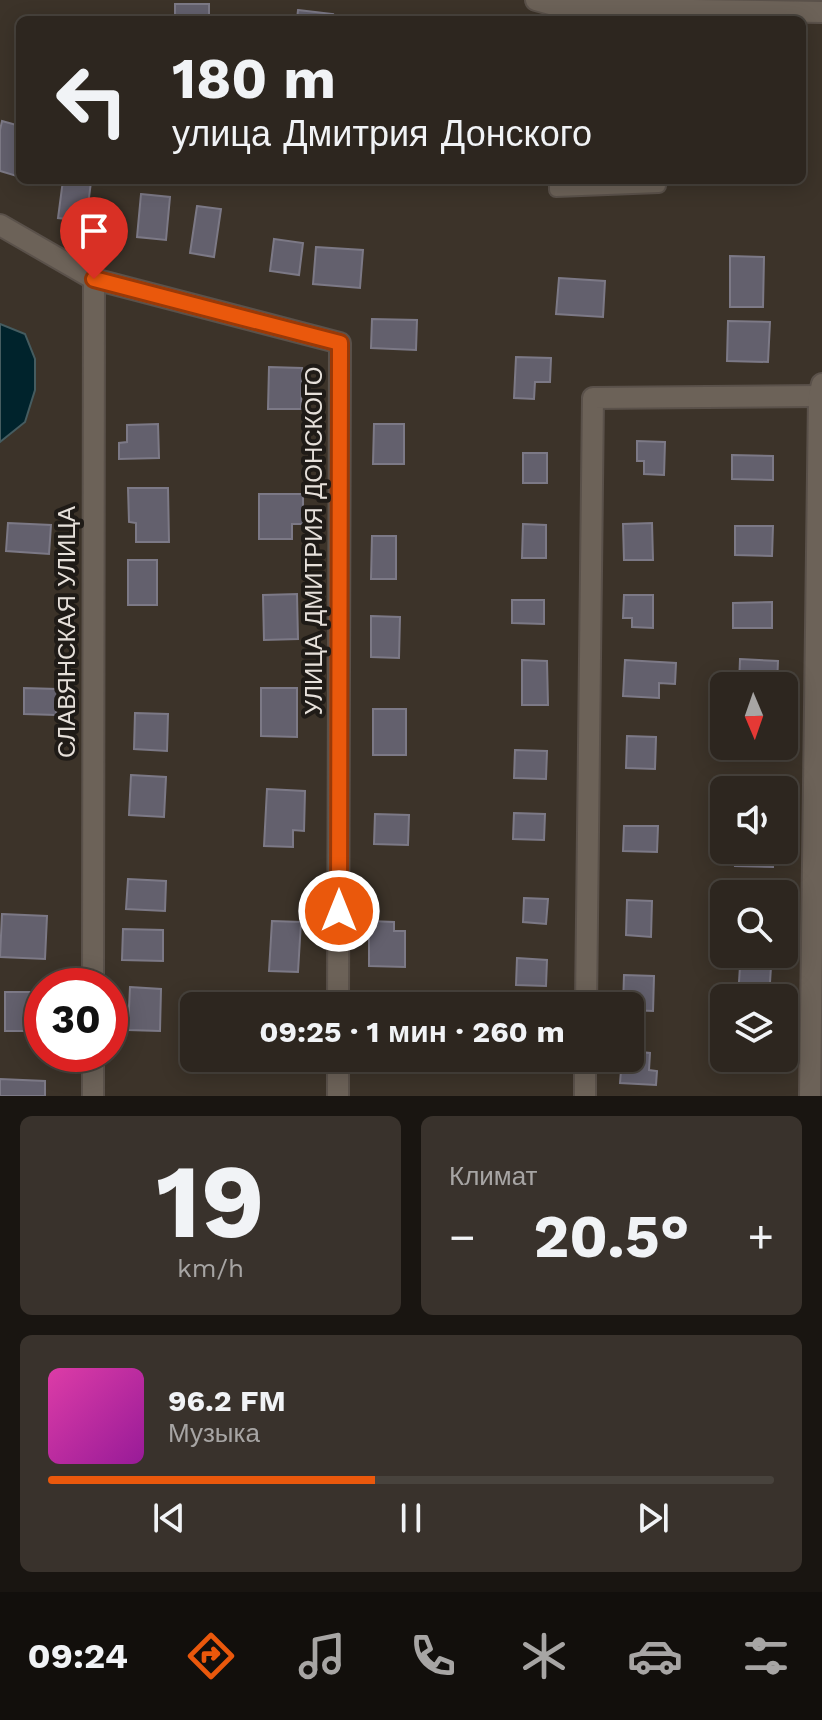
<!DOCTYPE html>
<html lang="ru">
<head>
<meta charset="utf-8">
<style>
  body { margin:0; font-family:"Work Sans",sans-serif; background:#39322c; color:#f1f3f6; height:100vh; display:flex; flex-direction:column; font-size:30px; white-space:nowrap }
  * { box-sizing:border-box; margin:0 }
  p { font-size:26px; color:#a7a5a4 }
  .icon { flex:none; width:44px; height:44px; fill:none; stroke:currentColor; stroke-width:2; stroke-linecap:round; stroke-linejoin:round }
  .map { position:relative; height:1096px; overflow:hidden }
  .sheet { display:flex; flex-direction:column; gap:20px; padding:20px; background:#191511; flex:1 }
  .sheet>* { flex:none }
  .guide { position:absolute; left:16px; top:16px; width:790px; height:168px; border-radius:12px; box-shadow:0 4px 20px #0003,0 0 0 2px #48433d; background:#2d261f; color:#f1f3f6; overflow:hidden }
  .needle { width:52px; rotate:178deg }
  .tools { position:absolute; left:710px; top:672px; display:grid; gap:16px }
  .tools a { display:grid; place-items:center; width:88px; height:88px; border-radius:12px; background:#2d261f; box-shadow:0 4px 20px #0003,0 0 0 2px #48433d; font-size:40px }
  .speed { position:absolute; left:24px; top:968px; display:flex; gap:16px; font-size:40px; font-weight:700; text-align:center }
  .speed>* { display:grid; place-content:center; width:104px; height:104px; border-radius:50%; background:#2d261f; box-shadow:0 4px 20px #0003,0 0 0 2px #48433d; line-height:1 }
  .speed .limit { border:12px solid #d22; background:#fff; color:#111 }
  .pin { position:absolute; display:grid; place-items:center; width:68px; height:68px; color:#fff; margin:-82px -34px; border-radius:50% 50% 50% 0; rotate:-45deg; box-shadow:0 0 8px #0007 }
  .pin .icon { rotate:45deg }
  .me { position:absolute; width:88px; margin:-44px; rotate:0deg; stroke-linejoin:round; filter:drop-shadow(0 0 6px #0008) }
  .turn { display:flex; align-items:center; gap:28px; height:168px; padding:0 24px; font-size:36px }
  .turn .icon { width:104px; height:104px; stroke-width:2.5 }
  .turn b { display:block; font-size:56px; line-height:68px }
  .big { font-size:60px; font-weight:700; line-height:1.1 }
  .sheet .widget { flex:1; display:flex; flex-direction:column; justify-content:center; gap:12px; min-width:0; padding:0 28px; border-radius:12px; background:#39322c }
  .sheet .dial { align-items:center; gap:0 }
  .dial b { font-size:104px; line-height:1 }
  .song { display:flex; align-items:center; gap:24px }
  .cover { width:96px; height:96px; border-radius:12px; background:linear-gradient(135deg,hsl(320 70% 55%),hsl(300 70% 35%)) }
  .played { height:8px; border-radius:4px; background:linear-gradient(90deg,#ea580c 45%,#48433d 45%) }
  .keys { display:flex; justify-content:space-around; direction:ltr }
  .heat { display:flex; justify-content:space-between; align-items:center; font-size:44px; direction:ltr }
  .sheet .tiles { flex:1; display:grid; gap:20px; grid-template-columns:1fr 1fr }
  .widget:last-child { grid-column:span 2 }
  .trip { position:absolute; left:180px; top:992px; width:464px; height:80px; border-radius:12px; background:#2d261f; box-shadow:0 4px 20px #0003,0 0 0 2px #48433d; font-weight:700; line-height:80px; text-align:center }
  .menu { display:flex; height:128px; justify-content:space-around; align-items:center; background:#120f0c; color:#a7a5a4 }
  .menu .icon { width:56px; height:56px }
  .menu .on { color:#ea580c }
  .menu b { font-size:36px; color:#f1f3f6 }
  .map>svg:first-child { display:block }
  .water { fill:#00232c; stroke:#455c60; stroke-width:2 }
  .building { fill:#63606d; stroke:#7c7986; stroke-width:2 }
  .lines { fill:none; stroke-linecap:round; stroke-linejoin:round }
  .service-casing { stroke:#5a514a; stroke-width:16 }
  .minor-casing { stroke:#5a514a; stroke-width:24 }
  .service { stroke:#6c6258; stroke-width:12 }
  .minor { stroke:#6c6258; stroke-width:20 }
  .route-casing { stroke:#983908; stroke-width:20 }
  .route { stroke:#ea580c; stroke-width:14 }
  .labels { text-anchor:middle; stroke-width:8; stroke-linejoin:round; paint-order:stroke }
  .street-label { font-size:24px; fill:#e6e0da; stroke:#1f1b17 }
</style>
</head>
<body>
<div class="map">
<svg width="822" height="1096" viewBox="0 0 822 1096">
  <rect width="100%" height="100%" fill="#3c3329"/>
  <!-- water -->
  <polygon class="water" points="0,324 25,334 35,359 35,390 25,422 0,442"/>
  <!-- building -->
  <g class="building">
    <rect x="175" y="4" width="34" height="16"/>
    <polygon points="298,10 333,14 332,20 297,20"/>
    <polygon points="2,121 20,126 20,177 0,171 0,130"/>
    <polygon points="63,180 91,182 86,221 58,218"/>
    <polygon points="141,194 170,197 166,240 137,237"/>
    <polygon points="197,206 221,209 214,257 190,253"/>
    <polygon points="274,239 303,243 299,275 270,271"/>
    <polygon points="316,247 363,250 360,288 313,284"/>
    <polygon points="730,256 764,257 763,307 730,307"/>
    <polygon points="559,278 605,281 603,317 556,314"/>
    <polygon points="372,319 417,320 416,350 371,348"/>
    <polygon points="728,321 770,322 768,362 727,361"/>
    <polygon points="516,357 551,358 550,382 535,382 534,399 514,398"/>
    <polygon points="269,367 302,368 301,409 268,409"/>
    <polygon points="158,424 159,458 119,459 119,443 127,442 127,425"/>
    <polygon points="374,424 404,424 404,464 373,464"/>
    <polygon points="637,441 665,442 664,475 644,474 644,461 637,461"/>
    <rect x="523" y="453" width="24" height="30"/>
    <polygon points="732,455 773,456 773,480 732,479"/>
    <polygon points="128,488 168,488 169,542 136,542 136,523 129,522"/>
    <polygon points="259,494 303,494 303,524 292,524 292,539 259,539"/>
    <polygon points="8,523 51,525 49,554 6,551"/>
    <polygon points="652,523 653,560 624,560 623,524"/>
    <polygon points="523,524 546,525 546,558 522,558"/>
    <polygon points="735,526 773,526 772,556 735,555"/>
    <polygon points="372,536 396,536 396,579 371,579"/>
    <rect x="128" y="560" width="29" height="45"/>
    <polygon points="297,594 298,639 264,640 263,595"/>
    <polygon points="624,595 653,595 653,628 632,627 632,618 623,618"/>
    <polygon points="512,600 544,600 544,624 512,623"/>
    <polygon points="772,602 772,628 733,628 733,603"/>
    <polygon points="371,616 400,617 399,658 371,657"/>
    <polygon points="740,659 778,661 777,686 739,686"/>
    <polygon points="522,660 547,661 548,705 522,705"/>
    <polygon points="625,660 676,663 675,684 659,683 659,698 623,696"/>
    <polygon points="24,688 57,689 56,715 24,714"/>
    <polygon points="261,688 297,688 297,737 261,736"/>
    <rect x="373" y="709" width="33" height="46"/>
    <polygon points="135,713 168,714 167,751 134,749"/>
    <polygon points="627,736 656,737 655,769 626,768"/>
    <polygon points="724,745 775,746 775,757 724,756"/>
    <polygon points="515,750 547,751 546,779 514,778"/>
    <polygon points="131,775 166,777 164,817 129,815"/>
    <polygon points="267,789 305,791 304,831 293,830 293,847 264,846"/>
    <polygon points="514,813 545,814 544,840 513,839"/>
    <polygon points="375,814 409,815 408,845 374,844"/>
    <polygon points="624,826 658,826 657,852 623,851"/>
    <polygon points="736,850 773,850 773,867 735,866"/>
    <polygon points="128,879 166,881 165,911 126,909"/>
    <polygon points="524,898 548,899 546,924 523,922"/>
    <polygon points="627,900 652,901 651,937 626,935"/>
    <polygon points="2,914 47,916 45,959 0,957"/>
    <polygon points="272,921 301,922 298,972 269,971"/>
    <polygon points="369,921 394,922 394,931 405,931 405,967 369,966"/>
    <polygon points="123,929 163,930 163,961 122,960"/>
    <polygon points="517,958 547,960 546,986 516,985"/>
    <polygon points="740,966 771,967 769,998 738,998"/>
    <polygon points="624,975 654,976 653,1011 630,1010 630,1006 623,1006"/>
    <polygon points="130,987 161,989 160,1031 128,1030"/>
    <rect x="5" y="992" width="37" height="39"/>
    <polygon points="630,1051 650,1053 649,1070 657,1071 656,1085 620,1083 622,1058 630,1058"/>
    <polygon points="265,1058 295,1058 295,1064 265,1063"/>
    <polygon points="371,1058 408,1058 408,1066 371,1065"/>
    <polygon points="519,1058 547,1058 546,1068 519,1067"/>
    <polygon points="738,1058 772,1058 771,1071 738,1071"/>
    <polygon points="0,1079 45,1081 45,1096 0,1096"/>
  </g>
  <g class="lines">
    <defs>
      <polyline id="service" points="556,180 556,190 659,186 659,180"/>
      <g id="minor">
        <polyline points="536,0 565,8 822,12"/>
        <polyline points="0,225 94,279 340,343 338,1006"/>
        <polyline points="93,986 94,279"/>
        <polyline points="586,1006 593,398 819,396"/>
        <polyline points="93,1096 93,1054"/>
        <polyline points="338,1096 338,1058"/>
        <polyline points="585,1096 585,1058"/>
        <polyline points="810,1096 819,396 822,384"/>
      </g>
    </defs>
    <!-- service casing -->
    <use href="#service" class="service-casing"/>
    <!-- minor casing -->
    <use href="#minor" class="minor-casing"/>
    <!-- service -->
    <use href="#service" class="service"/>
    <!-- minor -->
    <use href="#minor" class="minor"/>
  </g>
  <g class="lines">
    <defs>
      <polyline id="route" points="94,279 340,343 339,911"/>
    </defs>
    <!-- route casing -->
    <use href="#route" class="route-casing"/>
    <!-- route -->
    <use href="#route" class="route"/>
  </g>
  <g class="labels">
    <!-- street labels -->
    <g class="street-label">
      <text transform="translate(314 541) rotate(-90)" y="8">УЛИЦА ДМИТРИЯ ДОНСКОГО</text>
      <text transform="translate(67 632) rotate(-90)" y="8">СЛАВЯНСКАЯ УЛИЦА</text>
    </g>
  </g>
</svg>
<div class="tools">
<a><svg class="needle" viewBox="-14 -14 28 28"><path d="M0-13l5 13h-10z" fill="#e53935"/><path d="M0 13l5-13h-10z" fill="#a7a5a4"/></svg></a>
<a><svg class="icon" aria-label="sound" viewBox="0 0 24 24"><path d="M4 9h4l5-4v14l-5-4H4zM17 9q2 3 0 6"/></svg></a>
<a><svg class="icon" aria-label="search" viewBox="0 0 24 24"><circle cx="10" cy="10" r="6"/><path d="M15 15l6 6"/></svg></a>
<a><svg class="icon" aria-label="layers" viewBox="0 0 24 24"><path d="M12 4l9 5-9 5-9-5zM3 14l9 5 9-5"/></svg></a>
</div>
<div class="speed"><div class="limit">30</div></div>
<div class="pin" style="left:94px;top:279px;background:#d93025"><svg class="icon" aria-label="arrive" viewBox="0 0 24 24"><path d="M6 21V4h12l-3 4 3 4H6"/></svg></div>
<svg class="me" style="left:339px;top:911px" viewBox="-20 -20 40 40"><circle r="17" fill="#ea580c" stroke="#fff" stroke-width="3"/><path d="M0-11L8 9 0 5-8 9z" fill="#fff"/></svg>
<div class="trip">09:25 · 1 мин · 260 m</div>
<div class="guide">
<div class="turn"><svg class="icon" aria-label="left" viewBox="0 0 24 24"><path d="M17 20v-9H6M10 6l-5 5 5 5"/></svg><div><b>180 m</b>улица Дмитрия Донского</div></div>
</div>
</div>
<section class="sheet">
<div class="tiles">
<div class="widget dial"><b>19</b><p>km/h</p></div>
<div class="widget"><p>Климат</p>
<div class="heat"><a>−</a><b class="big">20.5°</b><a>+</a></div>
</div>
<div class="widget">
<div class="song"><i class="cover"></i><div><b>96.2 FM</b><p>Музыка</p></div></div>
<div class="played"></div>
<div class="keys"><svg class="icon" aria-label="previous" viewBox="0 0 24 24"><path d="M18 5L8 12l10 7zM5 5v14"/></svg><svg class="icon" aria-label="pause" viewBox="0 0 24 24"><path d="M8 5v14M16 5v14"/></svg><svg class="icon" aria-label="next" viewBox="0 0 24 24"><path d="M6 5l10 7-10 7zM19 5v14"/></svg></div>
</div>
</div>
</section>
<nav class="menu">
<b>09:24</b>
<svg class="icon on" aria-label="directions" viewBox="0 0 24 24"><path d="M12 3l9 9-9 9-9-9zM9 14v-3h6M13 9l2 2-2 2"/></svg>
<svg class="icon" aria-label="music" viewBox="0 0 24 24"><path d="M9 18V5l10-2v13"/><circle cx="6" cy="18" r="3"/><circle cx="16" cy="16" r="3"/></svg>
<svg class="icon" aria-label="phone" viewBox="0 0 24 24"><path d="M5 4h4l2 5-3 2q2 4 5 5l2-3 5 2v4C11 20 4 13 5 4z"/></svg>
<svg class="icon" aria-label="climate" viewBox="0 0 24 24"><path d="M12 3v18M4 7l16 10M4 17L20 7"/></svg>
<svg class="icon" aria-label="car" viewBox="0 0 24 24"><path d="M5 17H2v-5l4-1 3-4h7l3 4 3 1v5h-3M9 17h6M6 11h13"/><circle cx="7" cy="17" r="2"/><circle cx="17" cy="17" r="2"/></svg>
<svg class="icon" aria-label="filters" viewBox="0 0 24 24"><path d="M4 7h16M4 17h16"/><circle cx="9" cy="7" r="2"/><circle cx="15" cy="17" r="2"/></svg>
</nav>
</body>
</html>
